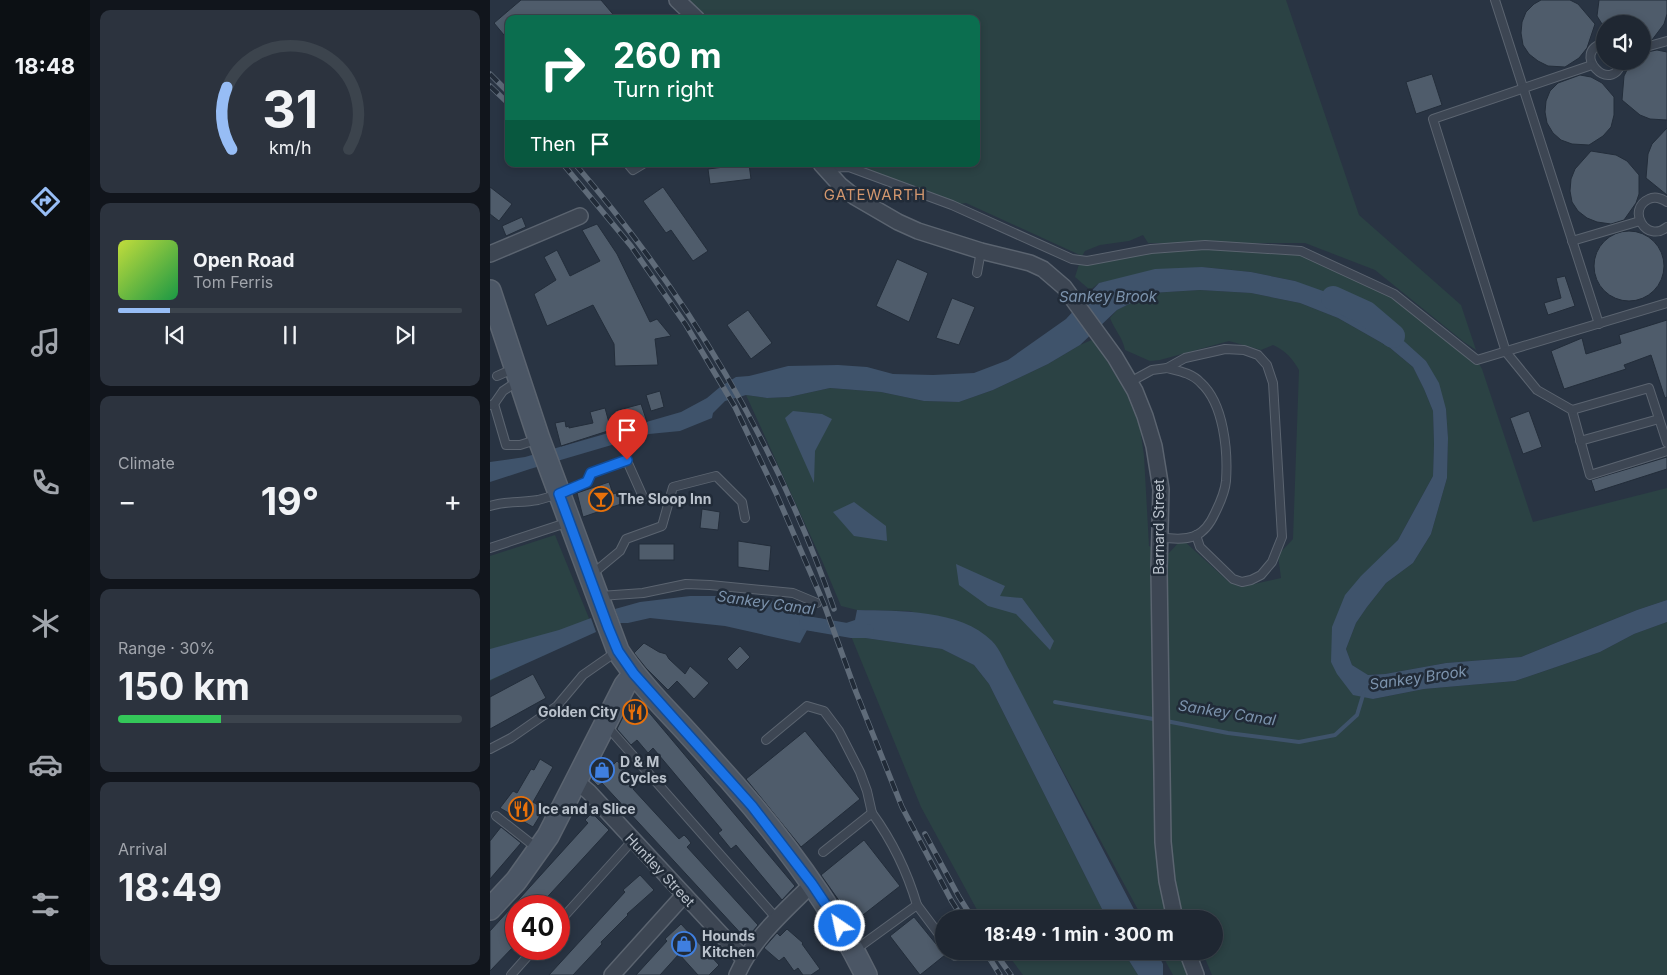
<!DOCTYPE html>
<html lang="en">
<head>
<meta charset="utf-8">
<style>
  body { margin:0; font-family:Inter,sans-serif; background:#2c333e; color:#f1f3f6; height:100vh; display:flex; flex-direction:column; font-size:19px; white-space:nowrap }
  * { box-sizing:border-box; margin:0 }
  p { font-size:16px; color:#a1a5ac }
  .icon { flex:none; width:28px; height:28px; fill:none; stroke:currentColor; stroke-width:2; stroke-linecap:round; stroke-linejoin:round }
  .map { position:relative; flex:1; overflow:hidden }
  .drawer { display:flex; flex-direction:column; gap:10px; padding:10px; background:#11151c; width:400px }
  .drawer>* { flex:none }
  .top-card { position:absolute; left:15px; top:15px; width:475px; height:152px; border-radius:10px; box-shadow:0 2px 8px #0003,0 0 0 1px #3c444d; background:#0b6e4f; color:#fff; overflow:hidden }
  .controls { position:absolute; left:1106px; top:15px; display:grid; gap:10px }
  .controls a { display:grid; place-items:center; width:55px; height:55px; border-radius:50%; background:#1f2732; box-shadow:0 2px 8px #0003,0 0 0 1px #3c444d; font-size:25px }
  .speed { position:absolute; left:15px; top:895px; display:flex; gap:10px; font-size:25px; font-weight:700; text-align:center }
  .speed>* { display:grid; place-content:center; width:65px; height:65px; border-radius:50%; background:#1f2732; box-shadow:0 2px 8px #0003,0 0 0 1px #3c444d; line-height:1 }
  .speed .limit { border:8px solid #d22; background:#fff; color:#111 }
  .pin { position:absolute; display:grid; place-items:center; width:42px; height:42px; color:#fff; margin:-51px -21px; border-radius:50% 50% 50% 0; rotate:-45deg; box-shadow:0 0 5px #0007 }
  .pin .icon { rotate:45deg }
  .me { position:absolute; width:55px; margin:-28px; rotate:326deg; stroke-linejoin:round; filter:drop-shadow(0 0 4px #0008) }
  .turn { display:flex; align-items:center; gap:18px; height:105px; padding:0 25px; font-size:22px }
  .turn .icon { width:65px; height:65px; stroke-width:2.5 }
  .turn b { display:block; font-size:35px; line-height:42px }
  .then { display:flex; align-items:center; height:48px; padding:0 25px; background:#0003; gap:10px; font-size:19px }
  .big { font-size:38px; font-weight:700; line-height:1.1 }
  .drawer .tile { flex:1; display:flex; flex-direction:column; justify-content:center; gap:8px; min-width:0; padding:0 18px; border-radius:10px; background:#2c333e }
  .drawer .dial { align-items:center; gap:0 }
  .dial svg { height:130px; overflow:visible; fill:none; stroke:#3c444d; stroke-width:7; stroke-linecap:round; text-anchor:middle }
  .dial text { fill:#f1f3f6; stroke:none }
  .song { display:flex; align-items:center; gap:15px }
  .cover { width:60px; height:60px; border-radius:8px; background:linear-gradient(135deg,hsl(70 70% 55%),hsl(140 70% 35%)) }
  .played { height:5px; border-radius:2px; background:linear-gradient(90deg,#97bdf5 15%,#3c444d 15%) }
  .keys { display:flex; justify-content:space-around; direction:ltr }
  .heat { display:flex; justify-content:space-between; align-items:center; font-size:28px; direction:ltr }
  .charge { height:8px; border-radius:4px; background:linear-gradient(90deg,#34c759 30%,#3c444d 0) }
  .trip { position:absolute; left:445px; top:910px; width:288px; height:50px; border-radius:25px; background:#1f2732; box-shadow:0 2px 8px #0003,0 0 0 1px #3c444d; font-weight:700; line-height:50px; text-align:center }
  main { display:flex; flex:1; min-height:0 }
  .tab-bar { display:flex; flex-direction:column; width:90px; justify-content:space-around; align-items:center; background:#0c1014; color:#a1a5ac }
  .tab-bar .icon { width:35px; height:35px }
  .tab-bar .selected { color:#97bdf5 }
  .tab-bar b { font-size:22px; color:#f1f3f6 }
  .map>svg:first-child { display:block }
  .green { fill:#2b4244 }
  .water { fill:#3f536b }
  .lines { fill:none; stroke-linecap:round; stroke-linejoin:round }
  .stream { stroke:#3f536b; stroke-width:4 }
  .canal { stroke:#3f536b; stroke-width:14 }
  .river { stroke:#3f536b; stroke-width:24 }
  .building { fill:#4f5c6b; stroke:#232d3a }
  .lane-casing { stroke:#5b6470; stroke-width:10 }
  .street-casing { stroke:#5b6470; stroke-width:18 }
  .secondary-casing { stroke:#5b6470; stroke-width:24 }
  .lane { stroke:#3d4653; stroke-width:8 }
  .street { stroke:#3d4653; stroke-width:15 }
  .secondary { stroke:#4b5665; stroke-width:21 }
  .rail-casing { stroke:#5f6b79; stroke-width:5.5 }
  .rail { stroke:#212b38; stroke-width:4; stroke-dasharray:11; stroke-linecap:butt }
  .route-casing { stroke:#114b97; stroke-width:12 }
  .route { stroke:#1a73e8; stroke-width:9 }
  .labels { text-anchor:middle; stroke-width:5; stroke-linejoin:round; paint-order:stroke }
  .poi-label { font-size:14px; font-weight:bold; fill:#bac2cc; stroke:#212b38; text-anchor:start }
  .street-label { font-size:14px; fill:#bac2cc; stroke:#212b38 }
  .neighbourhood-label { font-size:15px; letter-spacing:1px; fill:#d3976e; stroke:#212b38 }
  .water-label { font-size:15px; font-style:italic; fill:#7c93ad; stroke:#212b38 }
</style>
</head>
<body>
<main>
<nav class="tab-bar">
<b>18:48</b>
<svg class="icon selected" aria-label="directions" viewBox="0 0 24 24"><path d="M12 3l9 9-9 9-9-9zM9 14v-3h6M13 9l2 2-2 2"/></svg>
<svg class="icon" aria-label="music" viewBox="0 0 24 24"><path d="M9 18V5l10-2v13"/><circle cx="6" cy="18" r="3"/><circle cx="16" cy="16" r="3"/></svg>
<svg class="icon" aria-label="phone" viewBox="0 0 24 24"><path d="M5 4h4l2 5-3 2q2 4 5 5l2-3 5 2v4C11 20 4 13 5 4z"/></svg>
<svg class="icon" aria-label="climate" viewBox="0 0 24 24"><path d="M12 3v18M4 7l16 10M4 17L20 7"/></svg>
<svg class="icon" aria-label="car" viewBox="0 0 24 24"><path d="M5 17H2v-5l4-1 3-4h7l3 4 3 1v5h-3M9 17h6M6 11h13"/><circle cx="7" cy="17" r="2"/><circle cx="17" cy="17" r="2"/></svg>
<svg class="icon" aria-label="filters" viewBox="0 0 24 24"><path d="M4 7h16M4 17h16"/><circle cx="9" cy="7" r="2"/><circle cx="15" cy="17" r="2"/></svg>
</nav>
<section class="drawer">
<div class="tile dial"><svg viewBox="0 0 100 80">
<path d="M14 69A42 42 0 1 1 86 69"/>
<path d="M14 69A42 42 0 0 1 11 31" stroke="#97bdf5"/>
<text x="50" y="56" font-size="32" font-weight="700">31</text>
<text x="50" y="72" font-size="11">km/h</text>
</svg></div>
<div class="tile">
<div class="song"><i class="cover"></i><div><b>Open Road</b><p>Tom Ferris</p></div></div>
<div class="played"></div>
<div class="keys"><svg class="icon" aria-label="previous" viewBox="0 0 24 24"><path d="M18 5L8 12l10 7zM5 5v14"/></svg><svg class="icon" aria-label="pause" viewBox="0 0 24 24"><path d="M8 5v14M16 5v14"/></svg><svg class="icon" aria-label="next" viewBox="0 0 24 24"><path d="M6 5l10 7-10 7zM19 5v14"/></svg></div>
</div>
<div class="tile"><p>Climate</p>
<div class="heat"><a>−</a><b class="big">19°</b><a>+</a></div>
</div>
<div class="tile"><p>Range · 30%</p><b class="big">150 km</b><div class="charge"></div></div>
<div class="tile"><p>Arrival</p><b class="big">18:49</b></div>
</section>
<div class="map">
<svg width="1177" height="975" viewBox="0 0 1177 975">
  <rect width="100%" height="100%" fill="#293443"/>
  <!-- green -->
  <g class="green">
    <polygon points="187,0 796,0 869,215 971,305 986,350 974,342 885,270 815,243 658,243 653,235 639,241 610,245 595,251 592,256 476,203 462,205 359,167 331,164 486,164 486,19 207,19"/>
    <polygon points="715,245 811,251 904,294 987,360 992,369 1043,522 1177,488 1177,600 1147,610 1031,657 956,663 895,674 877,675 862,665 856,649 866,623 877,607 896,583 923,563 941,534 957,478 958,438 956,409 936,361 805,281 761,272 712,267 609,283 600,290 585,277 590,261"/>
    <path d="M710,290L761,293L810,303L848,318L899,347L923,367L934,389L943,411L944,444L943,476L908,540L892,557L841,662L883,699L934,689L1025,681L1110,652L1144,634L1177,622V975H722L712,951H724V919H697L694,912L686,919H653L503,642L420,611L367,610L351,606L333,563L256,395L277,398L299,397L340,388L391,392L434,401L469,402L503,390L558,364L590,345L604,339L637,395L650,427L654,456L659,546L678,554L692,539L740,583L751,587L791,578L788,555L803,539L809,370C802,358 796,351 783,345L771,350L739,341L670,360L660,361L635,350C633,338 624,329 620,318L627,310L661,293Z"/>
    <polygon points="65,535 103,628 0,681 0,556"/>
    <polygon points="361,636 452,649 484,665 499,684 617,919 492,919 431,807"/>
    <polygon points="515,951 633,951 648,975 533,975"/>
    <polygon points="670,951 697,951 706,975 683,975"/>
  </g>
  <!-- water -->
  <g class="water">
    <polygon points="712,267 761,272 805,281 847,296 895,324 936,361 949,383 956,409 958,438 957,478 941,534 923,563 896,583 877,607 866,623 856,649 862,665 878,675 895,674 956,663 1031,657 1147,610 1177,600 1177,622 1144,634 1110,652 1025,681 934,689 883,699 863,695 847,674 841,662 842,627 855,595 871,576 908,540 943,476 944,444 943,411 934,389 923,367 899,347 848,318 810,303 761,293 710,290 661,293 627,310 590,345 558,364 503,390 469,402 434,401 391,392 340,388 299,397 277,398 256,395 235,401 223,413 222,418 190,431 159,434 40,469 0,482 0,462 35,457 191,412 217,398 230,387 246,377 259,376 298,366 348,365 377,367 403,374 443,375 484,373 518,360 576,319 609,283 665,269"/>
    <polygon points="303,411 332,414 342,419 325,451 324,483 295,418"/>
    <polygon points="364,502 396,526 397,541 364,536 343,512"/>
    <polygon points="466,564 515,586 510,596 532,598 564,641 560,650 526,614 498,606 469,585"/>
    <polygon points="200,596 239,596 315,604 324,618 334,619 337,633 317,630 310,643 235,626 160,618 138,623 130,623 125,609 150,602"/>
    <path d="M367,610C409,611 470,609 502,641C510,649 515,663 521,673L649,919H617L499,684L484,665L452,649L361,636L356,623L365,620Z"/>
    <polygon points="101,618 106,632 0,680 0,649 69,630"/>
    <polygon points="633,951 666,951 673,964 673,975 648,975"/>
  </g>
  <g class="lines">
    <!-- stream -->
    <g class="stream">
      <polyline points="565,702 669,720"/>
      <polyline points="676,721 738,733 809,742 845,735 867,715 874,692"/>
    </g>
    <!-- canal -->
    <polyline class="canal" points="316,623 362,631 377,631"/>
    <!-- river -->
    <polyline class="river" points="843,298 876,313 903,336"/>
  </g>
  <!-- building -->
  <g class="building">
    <polygon points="31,0 111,0 127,19 19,19 19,41 4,23"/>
    <polygon points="1051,0 1080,0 1088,4 1105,24 1097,48 1089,58 1075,67 1058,66 1048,61 1039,54 1033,45 1031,33 1032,22 1036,12 1044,4"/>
    <polygon points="1109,0 1177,0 1177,14 1174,24 1162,40 1152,42 1152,24 1112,24 1107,16"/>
    <polygon points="1167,50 1177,52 1177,120 1160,119 1150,115 1132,100 1134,76 1139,66 1143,61 1152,61 1152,53"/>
    <polygon points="942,74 952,105 926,114 916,82"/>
    <polygon points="1090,75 1101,77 1112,83 1124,97 1124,115 1121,127 1113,136 1099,145 1082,144 1071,140 1063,133 1057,123 1055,112 1056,101 1060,91 1068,83"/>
    <polygon points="1177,128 1177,195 1156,178 1158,154 1162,144"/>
    <polygon points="1101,151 1126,155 1137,161 1149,175 1149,194 1146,203 1134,220 1121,224 1107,222 1097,218 1088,211 1082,202 1080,191 1081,179 1085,169"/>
    <polygon points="259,164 261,179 220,184 218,169"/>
    <polygon points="0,187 22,204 9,221 0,214"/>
    <polygon points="173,187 218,251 203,261 181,230 176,233 153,201"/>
    <polygon points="32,217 36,227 16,236 12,226"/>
    <polygon points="107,224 127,254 160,322 167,319 181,336 165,339 168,365 125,366 124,344 103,305 57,326 44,294 66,280 54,257 67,250 80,276 110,261 92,230"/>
    <circle cx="1139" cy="266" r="35"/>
    <polygon points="407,259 438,273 419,322 386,306"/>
    <polygon points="1075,276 1085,306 1058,315 1054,303 1071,298 1066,278"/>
    <polygon points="462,298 485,307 469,345 446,338"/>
    <polygon points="258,310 282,343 261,359 237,325"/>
    <polygon points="1177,320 1177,397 1175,398 1161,355 1134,365 1136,369 1074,389 1061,351 1092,338 1096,354 1131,343 1129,335"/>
    <polygon points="170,391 174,407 161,411 156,395"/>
    <polygon points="151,404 157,422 126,431 125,411"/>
    <polygon points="115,408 121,430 71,446 65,423 75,421 76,427 79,426 79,428 103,423 100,412"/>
    <polygon points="1039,411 1052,447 1033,454 1020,418"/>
    <polygon points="1177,457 1177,469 1105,492 1101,480"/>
    <polygon points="119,482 123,494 130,492 134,503 93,517 87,493"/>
    <polygon points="212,509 230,512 228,530 210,528"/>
    <polygon points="248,541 281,546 279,571 248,567"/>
    <rect x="149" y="544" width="35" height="16"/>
    <polygon points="154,643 169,652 176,654 179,659 195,674 200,666 219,683 204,699 187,681 178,690 156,668 144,653"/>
    <polygon points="250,646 260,657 247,670 237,659"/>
    <polygon points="43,674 56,698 0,729 0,697"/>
    <polygon points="151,703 305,886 292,900 246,845 241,849 228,833 232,830 163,748 158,753 147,740 141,745 127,729 136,711 144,705"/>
    <polygon points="315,731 370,799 311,847 256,779"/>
    <polygon points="113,756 122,766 127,761 143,777 141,778 148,785 143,789 189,839 194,835 198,839 201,843 197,847 268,925 256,939 112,783 108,786 101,779"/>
    <polygon points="50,759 63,767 43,802 54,809 43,827 10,808 23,791 27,793 41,769 44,770"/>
    <polygon points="102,813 119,830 49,906 26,906 26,944 0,971 0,931 98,823 95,820"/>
    <polygon points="11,827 31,843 0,879 0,841"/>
    <polygon points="374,840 410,886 364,922 331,875"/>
    <polygon points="150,875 164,890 137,914 138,915 111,942 112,944 83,975 59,975 135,892 133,890"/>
    <polygon points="424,917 455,955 430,975 400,936"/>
    <polygon points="191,924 229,965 219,975 208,975 189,954 170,975 146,975 177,941 175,939"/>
    <polygon points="297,929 313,943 312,944 330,969 321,975 313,975 308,968 304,971 294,957 289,961 274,948 287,933 290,936"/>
  </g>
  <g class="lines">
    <defs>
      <g id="lane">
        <polyline points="1005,0 1109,324"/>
        <path d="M1115,43C1078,51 1122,98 1132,61"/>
        <polyline points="1152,48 1177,41"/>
        <polyline points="1102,65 943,119 1016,352 1047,390 1082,410 1100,475 1177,451"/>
        <polyline points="138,164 143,170 153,164"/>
        <polyline points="335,168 359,167 462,205 582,259 597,261 661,249 715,245 811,251 904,294 987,360 1177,303"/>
        <path d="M1177,202C1171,198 1165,196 1159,199C1136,209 1156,244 1177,227"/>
        <polyline points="1082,241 1150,221"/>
        <polyline points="487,273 491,251"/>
        <polyline points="7,376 23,369"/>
        <polyline points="640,382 662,370 677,368 695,358 735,349 754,350 768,355 777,365 783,383 792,537 782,562 771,575 761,580 752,582 743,579 710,547 706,535"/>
        <polyline points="4,404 16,445 30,445 49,439"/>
        <polyline points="0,405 4,404 13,391 28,381"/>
        <polyline points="1082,410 1159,388 1177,443"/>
        <polyline points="1090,441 1169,419"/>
        <path d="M0,506C16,501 31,503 48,500C65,496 81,489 97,482L101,473L137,461L154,499"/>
        <path d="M671,537C682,539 694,540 705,536C714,532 721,522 725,513C730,503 735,492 736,481C738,451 734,404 711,383C702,373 689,371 677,368"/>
        <polyline points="0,548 79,522"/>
        <polyline points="101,575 130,551 136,539 172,526 183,487 226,476 252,502 255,518"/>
        <polyline points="110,596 153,593 196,584 220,585 303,593 327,603"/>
        <polyline points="116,725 287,919"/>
        <polyline points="276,740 317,706 334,711 349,731 370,772 377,791 382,813"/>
        <polyline points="0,749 21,738 67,706 93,675 126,652"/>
        <polyline points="6,816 48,849"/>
        <path d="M333,852L382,813C403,842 417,871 427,905L365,950"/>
        <polyline points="427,905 454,941"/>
        <polyline points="69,922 143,840"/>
        <polyline points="462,951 465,956"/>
        <polyline points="21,975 44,949"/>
      </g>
      <g id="street">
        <polyline points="187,0 207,19"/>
        <polyline points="331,164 350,185 365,197 408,222 428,231 491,251 540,263 553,269 574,287 625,357 645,391 655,416 664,446 671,489 669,570 673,842 677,881 685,919"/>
        <polyline points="0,254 90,216"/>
        <polyline points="86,781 99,792 254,959"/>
        <polyline points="697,951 706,975"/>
        <polyline points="122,975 194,895"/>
        <path d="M247,975C263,938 294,912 322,884"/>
      </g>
      <g id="secondary">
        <path d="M0,291L49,439L128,651C143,674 162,695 181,715C201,736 220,758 240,780C292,839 341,904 376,975"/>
        <polyline points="0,909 26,881 58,836 135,685 144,674"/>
      </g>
    </defs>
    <!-- lane casing -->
    <use href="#lane" class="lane-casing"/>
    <!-- street casing -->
    <use href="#street" class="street-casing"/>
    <!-- secondary casing -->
    <use href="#secondary" class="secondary-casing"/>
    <!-- lane -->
    <use href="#lane" class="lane"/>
    <!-- street -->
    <use href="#street" class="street"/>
    <!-- secondary -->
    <use href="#secondary" class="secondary"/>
    <defs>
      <g id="rail">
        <polyline points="0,74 19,93"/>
        <polyline points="0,86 19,104"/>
        <polyline points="73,164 141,246 196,325 245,407 286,493 334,604 366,692 412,807 461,900 473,919"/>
        <path d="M85,164C197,294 288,446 344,609"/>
        <polyline points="435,834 469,897 483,919"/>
        <polyline points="495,951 510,975"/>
        <polyline points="504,951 521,975"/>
      </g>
    </defs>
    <!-- rail casing -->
    <use href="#rail" class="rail-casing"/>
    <!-- rail -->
    <use href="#rail" class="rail"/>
  </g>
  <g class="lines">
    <defs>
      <polyline id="route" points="137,460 101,473 97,482 69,494 118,627 128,651 144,674 262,806 322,884 350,926"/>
    </defs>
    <!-- route casing -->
    <use href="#route" class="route-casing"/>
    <!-- route -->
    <use href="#route" class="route"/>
  </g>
  <!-- icons -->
  <defs>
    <symbol id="bar-ring" viewBox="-11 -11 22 22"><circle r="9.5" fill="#212b38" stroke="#e8710a" stroke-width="1.5"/><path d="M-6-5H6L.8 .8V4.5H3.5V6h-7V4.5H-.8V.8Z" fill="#e8710a"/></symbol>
    <symbol id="restaurant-ring" viewBox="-11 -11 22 22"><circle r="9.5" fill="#212b38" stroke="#e8710a" stroke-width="1.5"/><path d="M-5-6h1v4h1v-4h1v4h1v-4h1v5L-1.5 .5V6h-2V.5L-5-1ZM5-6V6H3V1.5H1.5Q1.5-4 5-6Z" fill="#e8710a"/></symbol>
    <symbol id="shop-ring" viewBox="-11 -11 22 22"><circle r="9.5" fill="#212b38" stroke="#3f7fe0" stroke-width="1.5"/><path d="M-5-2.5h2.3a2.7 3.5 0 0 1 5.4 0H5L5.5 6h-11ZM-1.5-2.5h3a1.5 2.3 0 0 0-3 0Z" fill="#3f7fe0"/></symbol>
  </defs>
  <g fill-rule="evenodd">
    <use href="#bar-ring" x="97" y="485" width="28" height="28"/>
    <use href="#restaurant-ring" x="131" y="698" width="28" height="28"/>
    <use href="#shop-ring" x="98" y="756" width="28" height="28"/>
    <use href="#restaurant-ring" x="17" y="795" width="28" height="28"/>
    <use href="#shop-ring" x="180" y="930" width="28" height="28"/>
  </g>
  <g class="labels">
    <!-- poi labels -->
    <g class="poi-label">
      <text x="128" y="504">The Sloop Inn</text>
      <text x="128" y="717" text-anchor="end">Golden City</text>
      <text x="130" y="767">D &amp; M<tspan x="130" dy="16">Cycles</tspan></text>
      <text x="48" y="814">Ice and a Slice</text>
      <text x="212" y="941">Hounds<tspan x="212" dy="16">Kitchen</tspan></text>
    </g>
    <!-- street labels -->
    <g class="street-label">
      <text transform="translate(669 527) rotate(-90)" y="5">Barnard Street</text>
      <text transform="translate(170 870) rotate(47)" y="5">Huntley Street</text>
    </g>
    <!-- neighbourhood labels -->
    <g class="neighbourhood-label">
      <text x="385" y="200">GATEWARTH</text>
    </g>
    <!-- water labels -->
    <g class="water-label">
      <text x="618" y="302">Sankey Brook</text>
      <text transform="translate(276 603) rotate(8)" y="5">Sankey Canal</text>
      <text transform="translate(928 678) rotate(-8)" y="5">Sankey Brook</text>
      <text transform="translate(737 713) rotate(9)" y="5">Sankey Canal</text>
    </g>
  </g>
</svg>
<div class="controls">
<a><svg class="icon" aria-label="sound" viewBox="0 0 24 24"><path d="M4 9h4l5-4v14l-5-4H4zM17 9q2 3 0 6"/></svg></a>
</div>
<div class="speed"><div class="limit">40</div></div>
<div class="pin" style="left:137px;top:460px;background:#d93025"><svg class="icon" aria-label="arrive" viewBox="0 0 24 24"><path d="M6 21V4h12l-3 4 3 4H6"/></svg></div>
<svg class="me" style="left:350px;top:926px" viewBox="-20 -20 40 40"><circle r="17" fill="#1a73e8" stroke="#fff" stroke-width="3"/><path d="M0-11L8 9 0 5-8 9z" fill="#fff"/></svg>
<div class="trip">18:49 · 1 min · 300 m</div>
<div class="top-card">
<div class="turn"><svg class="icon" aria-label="right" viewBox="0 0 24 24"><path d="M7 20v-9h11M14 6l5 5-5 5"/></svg><div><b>260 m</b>Turn right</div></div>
<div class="then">Then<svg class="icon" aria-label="arrive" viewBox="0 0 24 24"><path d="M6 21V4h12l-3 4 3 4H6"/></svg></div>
</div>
</div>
</main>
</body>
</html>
